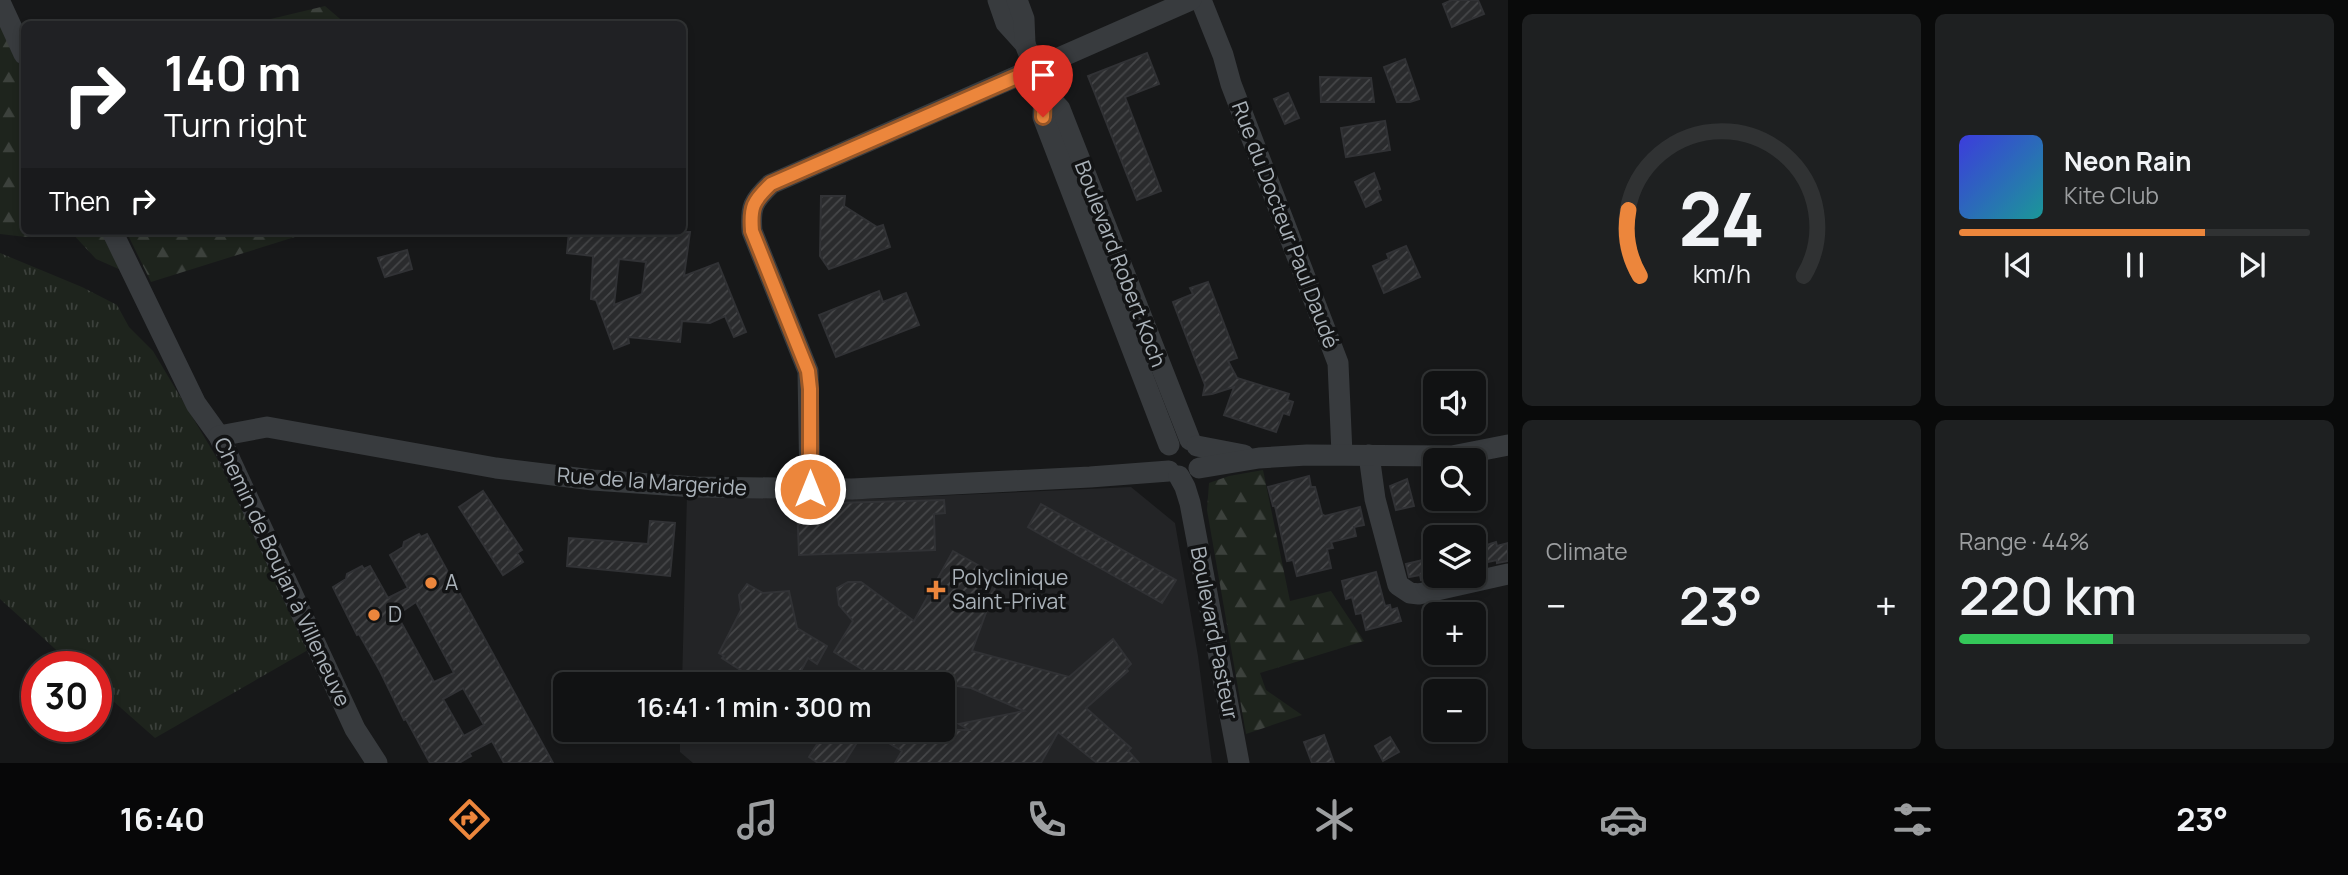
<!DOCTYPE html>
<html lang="en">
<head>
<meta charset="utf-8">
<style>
  body { margin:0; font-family:Manrope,sans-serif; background:#1e2021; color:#f1f3f6; height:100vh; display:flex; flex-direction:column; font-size:26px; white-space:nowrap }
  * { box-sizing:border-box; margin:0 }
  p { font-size:23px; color:#9c9ea0 }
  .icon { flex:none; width:38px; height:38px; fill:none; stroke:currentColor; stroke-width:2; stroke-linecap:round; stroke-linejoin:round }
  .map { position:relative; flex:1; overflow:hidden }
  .panel { display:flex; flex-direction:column; gap:14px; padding:14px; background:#090a0a; width:840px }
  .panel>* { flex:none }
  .banner { position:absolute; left:21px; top:21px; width:665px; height:214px; border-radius:10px; box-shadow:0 4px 10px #0003,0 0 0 2px #303233; background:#202124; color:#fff; overflow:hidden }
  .buttons { position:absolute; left:1423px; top:371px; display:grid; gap:14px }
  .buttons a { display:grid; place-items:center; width:63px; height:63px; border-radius:10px; background:#111213; box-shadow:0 4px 10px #0003,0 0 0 2px #303233; font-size:35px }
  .speed { position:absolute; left:21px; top:651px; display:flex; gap:14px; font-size:35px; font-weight:700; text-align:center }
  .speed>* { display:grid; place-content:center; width:91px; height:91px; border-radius:50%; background:#111213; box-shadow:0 4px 10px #0003,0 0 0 2px #303233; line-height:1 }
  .speed .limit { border:10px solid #d22; background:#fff; color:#111 }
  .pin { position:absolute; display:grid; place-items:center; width:60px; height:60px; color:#fff; margin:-72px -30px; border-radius:50% 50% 50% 0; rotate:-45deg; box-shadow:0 0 7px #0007 }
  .pin .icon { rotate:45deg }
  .me { position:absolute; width:77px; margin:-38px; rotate:0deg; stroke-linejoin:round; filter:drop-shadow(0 0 5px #0008) }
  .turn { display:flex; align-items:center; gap:24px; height:147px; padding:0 28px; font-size:32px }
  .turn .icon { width:91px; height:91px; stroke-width:2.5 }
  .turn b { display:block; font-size:49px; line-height:60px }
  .then { display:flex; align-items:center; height:66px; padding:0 28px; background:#0003; gap:14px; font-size:26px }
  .big { font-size:52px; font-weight:600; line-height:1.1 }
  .panel .widget { flex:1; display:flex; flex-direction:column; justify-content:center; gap:10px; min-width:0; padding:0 24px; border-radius:10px; background:#1e2021 }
  .panel .dial { align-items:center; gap:0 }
  .dial svg { height:182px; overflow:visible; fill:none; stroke:#303233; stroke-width:7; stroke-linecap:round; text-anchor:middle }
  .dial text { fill:#f1f3f6; stroke:none }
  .song { display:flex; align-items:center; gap:21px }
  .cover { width:84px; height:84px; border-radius:10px; background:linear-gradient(135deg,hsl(240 70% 55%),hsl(180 70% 35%)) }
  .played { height:7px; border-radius:4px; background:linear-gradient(90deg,#ec863c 70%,#303233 70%) }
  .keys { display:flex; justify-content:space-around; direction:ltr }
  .heat { display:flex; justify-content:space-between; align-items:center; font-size:38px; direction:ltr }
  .charge { height:10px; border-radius:5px; background:linear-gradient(90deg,#34c759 44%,#303233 0) }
  .panel .tiles { flex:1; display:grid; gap:14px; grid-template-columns:repeat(2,1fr) }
  .trip { position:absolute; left:553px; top:672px; width:402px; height:70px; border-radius:10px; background:#111213; box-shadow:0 4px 10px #0003,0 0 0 2px #303233; font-weight:600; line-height:70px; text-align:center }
  .tab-bar { display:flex; height:112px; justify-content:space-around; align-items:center; background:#070708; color:#9c9ea0 }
  .tab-bar .icon { width:49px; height:49px }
  .tab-bar .current { color:#ec863c }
  .tab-bar b { font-size:32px; color:#f1f3f6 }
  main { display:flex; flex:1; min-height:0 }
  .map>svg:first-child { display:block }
  .built { fill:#232426 }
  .grass { fill:url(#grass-tufts) }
  .forest { fill:url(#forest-firs) }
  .building { fill:url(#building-hatch); stroke:#313235; stroke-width:2; fill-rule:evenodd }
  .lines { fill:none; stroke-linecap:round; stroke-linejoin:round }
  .minor { stroke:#383b3e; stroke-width:21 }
  .route-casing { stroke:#995727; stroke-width:18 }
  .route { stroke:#ec863c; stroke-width:12 }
  .poi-dot { fill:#ec863c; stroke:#121314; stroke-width:2.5 }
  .labels { text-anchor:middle; stroke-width:7; stroke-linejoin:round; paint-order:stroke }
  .street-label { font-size:21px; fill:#aab2b9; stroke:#121314 }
  .poi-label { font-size:21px; fill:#aab2b9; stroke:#121314; text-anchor:start }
</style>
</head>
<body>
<main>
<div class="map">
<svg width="1508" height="763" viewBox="0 0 1508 763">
  <defs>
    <pattern id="grass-tufts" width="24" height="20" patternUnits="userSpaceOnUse" patternTransform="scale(1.75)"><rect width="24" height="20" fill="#1e241d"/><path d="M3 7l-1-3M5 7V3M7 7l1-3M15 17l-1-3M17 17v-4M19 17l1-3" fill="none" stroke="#3c413c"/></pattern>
    <pattern id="forest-firs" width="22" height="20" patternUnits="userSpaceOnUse" patternTransform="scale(1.75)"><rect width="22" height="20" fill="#1e241d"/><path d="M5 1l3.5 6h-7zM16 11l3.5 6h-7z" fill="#3c413c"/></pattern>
    <pattern id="building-hatch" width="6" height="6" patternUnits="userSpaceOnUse" patternTransform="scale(1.75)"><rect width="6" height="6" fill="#2a2b2d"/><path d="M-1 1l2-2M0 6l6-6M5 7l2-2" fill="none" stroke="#464749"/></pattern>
  </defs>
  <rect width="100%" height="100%" fill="#171819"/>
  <!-- built -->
  <polygon class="built" points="1131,487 1175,523 1198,656 1212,763 693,763 680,752 680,730 943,730 943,684 682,684 687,494 867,499"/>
  <!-- grass -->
  <polygon class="grass" points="0,253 82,287 117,305 129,327 153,351 224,470 308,650 155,738 96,686 96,667 75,667 0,599"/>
  <!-- forest -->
  <g class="forest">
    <polygon points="325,6 346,24 250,24"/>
    <polygon points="0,16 24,67 24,231 55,231 26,237 0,234"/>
    <polygon points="70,231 103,231 121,270 96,259"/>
    <polygon points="126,231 314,231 151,282"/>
    <polygon points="1263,470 1290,601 1331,591 1364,641 1260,673 1266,690 1302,715 1246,734 1207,510 1209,483 1229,476"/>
  </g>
  <!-- building -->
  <g class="building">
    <polygon points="1452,0 1478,0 1484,14 1452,27 1443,4"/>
    <polygon points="1147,53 1159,84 1125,97 1161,191 1137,200 1088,76"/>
    <polygon points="1405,59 1419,99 1410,102 1397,102 1384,67"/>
    <polygon points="1320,77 1371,78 1374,102 1321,102"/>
    <polygon points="1288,93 1299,118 1285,124 1274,99"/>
    <polygon points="1385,121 1390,150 1346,157 1341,128"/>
    <polygon points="1374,173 1380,189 1377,190 1381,200 1366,207 1355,182"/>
    <polygon points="821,196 845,196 844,206 877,227 883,225 890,247 829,269 820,256"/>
    <path d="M569,231L690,232L684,276L718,263L746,332L734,337L725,316L710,323L682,321L680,342L628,337L629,343L614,349L596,300L591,299L593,256L567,253ZM619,259L646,262L642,294L614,305Z"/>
    <polygon points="1406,246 1420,277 1384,293 1373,266 1389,259 1387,254"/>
    <polygon points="407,250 412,269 385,277 378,258"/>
    <polygon points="1208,282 1237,358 1228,361 1237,378 1289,394 1287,400 1293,402 1289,415 1283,413 1276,432 1224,415 1234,387 1212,394 1203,395 1205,385 1173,302 1193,294 1190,288"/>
    <polygon points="879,291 883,302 906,293 919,325 836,357 819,315"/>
    <polygon points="1309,476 1311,487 1315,487 1322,514 1325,516 1360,507 1364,525 1354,527 1356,536 1331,542 1333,548 1327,549 1331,568 1297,576 1293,560 1287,561 1275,506 1273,506 1268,487"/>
    <polygon points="1407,479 1414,506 1396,510 1390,486"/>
    <polygon points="483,491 522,550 517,553 523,562 503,575 459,507"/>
    <polygon points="944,500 945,513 934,514 935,550 799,555 797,504"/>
    <polygon points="1041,504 1176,580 1162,603 1028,527"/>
    <polygon points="650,521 675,523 670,576 567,566 569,538 648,544"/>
    <path d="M419,534L421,537L427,534L553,763H504L492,741L469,753L471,756L459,763H430L406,719L404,720L380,671L359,634L357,635L333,587L346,579L347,574L362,566L364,569L370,566L388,598L408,588L390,555L403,547L404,542ZM416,602L454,673L434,682L397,615ZM463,688L484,725L464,736L443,699Z"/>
    <polygon points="1496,542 1497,546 1508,543 1508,561 1497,563 1497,560 1474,565 1474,549"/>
    <polygon points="953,551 999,577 972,651 1069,677 1113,639 1131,664 1126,669 1128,671 1086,708 1131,748 1128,751 1139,763 1097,763 1058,732 1041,763 895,763 902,751 867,730 969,730 959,724 1024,711 971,688 943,684 854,684 863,670 834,652 853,621 839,605 837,588 848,582 861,582 914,621"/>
    <polygon points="1435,557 1435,577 1421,580 1420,575 1409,577 1406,564"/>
    <polygon points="1376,572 1385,606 1390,605 1391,610 1397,608 1401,621 1366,630 1362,613 1356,614 1352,597 1346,599 1342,581"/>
    <polygon points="747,584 763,593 789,591 797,628 827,646 817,664 808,658 794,684 762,684 722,658 724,656 719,653 741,610 739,595"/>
    <polygon points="826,730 865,730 844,763 818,763 809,757"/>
    <polygon points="1324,735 1334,763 1312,763 1304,742"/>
    <polygon points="1390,737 1399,752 1383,761 1375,746"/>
  </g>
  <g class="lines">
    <!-- minor -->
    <g class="minor">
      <polyline points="998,0 1006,23 1025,44 1044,92 1060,109 1190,440"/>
      <polyline points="1017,0 1024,19 1025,44"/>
      <polyline points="1201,0 1223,55 1231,84 1338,363 1342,454"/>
      <polyline points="0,2 24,54"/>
      <polyline points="1044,92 1043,117 1169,445"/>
      <polyline points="112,231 196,404 219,436 355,729 377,763"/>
      <polyline points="219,436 267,427 496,468 593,480 695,487 852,489 1090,477 1169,471"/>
      <polyline points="1197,446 1244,455"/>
      <polyline points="1369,455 1375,499 1398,585 1410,593 1419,594 1508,574"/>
      <polyline points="1199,468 1259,458 1307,455 1452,456 1508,445"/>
      <polyline points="1179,476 1185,487 1190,503 1239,763"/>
      <path d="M810,489L808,371L752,231C750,207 753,201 771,184L1191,0"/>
    </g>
  </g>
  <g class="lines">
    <defs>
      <path id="route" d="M810,489V389L808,371L752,231C750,207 753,201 771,184L1035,69L1044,92L1043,117"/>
    </defs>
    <!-- route casing -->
    <use href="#route" class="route-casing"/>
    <!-- route -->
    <use href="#route" class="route"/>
  </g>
  <!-- markers -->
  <g class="poi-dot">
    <circle cx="431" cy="583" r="7"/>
    <path d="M932.5 579.5h7v7h7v7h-7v7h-7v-7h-7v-7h7z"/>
    <circle cx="374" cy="615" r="7"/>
  </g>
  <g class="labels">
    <!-- street labels -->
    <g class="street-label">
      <text transform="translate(1285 225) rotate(69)" y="7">Rue du Docteur Paul Daudé</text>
      <text transform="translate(1120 264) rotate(69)" y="7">Boulevard Robert Koch</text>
      <text transform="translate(652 482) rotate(4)" y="7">Rue de la Margeride</text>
      <text transform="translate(282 572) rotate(65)" y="7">Chemin de Boujan à Villeneuve</text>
      <text transform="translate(1214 633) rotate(79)" y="7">Boulevard Pasteur</text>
    </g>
    <!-- poi labels -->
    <g class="poi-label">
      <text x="952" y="585">Polyclinique<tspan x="952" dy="24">Saint-Privat</tspan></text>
      <text x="445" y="590">A</text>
      <text x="388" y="622">D</text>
    </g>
  </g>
</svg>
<div class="buttons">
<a><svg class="icon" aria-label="sound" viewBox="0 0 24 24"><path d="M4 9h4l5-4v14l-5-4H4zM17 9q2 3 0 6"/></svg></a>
<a><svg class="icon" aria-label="search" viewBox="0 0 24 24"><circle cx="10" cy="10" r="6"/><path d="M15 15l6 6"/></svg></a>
<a><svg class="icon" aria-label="layers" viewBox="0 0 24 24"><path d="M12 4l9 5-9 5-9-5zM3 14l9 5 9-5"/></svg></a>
<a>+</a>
<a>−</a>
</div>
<div class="speed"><div class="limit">30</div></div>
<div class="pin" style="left:1043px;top:117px;background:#d93025"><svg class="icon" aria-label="arrive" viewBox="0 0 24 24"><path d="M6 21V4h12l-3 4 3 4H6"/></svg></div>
<svg class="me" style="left:810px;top:489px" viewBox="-20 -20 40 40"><circle r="17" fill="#ec863c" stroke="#fff" stroke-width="3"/><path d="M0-11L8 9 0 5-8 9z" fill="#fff"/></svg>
<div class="trip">16:41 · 1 min · 300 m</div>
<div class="banner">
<div class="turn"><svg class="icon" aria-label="right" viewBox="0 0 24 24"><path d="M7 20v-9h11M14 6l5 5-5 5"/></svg><div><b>140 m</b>Turn right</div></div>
<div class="then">Then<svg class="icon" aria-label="right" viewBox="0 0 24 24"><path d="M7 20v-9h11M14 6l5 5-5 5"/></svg></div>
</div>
</div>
<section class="panel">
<div class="tiles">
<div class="widget dial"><svg viewBox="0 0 100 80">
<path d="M14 69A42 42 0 1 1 86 69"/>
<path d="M14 69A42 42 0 0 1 9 40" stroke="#ec863c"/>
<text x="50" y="56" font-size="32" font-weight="700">24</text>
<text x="50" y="72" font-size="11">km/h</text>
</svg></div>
<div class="widget">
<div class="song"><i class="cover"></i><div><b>Neon Rain</b><p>Kite Club</p></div></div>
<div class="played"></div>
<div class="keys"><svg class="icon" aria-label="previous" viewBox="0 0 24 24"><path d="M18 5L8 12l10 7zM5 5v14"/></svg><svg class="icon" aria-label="pause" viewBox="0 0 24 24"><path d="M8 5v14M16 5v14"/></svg><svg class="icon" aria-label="next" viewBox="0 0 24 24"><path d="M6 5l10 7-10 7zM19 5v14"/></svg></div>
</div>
<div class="widget"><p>Climate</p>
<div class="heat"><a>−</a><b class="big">23°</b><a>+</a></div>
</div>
<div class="widget"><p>Range · 44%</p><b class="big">220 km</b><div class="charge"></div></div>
</div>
</section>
</main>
<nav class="tab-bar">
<b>16:40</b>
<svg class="icon current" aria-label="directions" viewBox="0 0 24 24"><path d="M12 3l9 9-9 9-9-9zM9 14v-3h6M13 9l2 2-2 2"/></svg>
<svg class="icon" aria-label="music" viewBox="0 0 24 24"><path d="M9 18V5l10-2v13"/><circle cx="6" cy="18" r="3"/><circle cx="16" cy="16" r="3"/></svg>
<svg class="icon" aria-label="phone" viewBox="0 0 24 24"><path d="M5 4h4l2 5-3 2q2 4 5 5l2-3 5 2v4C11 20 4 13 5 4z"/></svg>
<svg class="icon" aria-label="climate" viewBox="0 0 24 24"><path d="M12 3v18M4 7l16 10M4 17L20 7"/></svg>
<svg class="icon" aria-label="car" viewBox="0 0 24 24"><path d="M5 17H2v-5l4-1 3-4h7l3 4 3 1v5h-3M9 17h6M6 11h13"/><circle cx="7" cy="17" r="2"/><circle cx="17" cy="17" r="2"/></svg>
<svg class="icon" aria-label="filters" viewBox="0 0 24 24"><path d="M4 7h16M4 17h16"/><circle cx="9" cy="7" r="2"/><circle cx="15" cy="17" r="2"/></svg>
<b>23°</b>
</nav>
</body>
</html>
